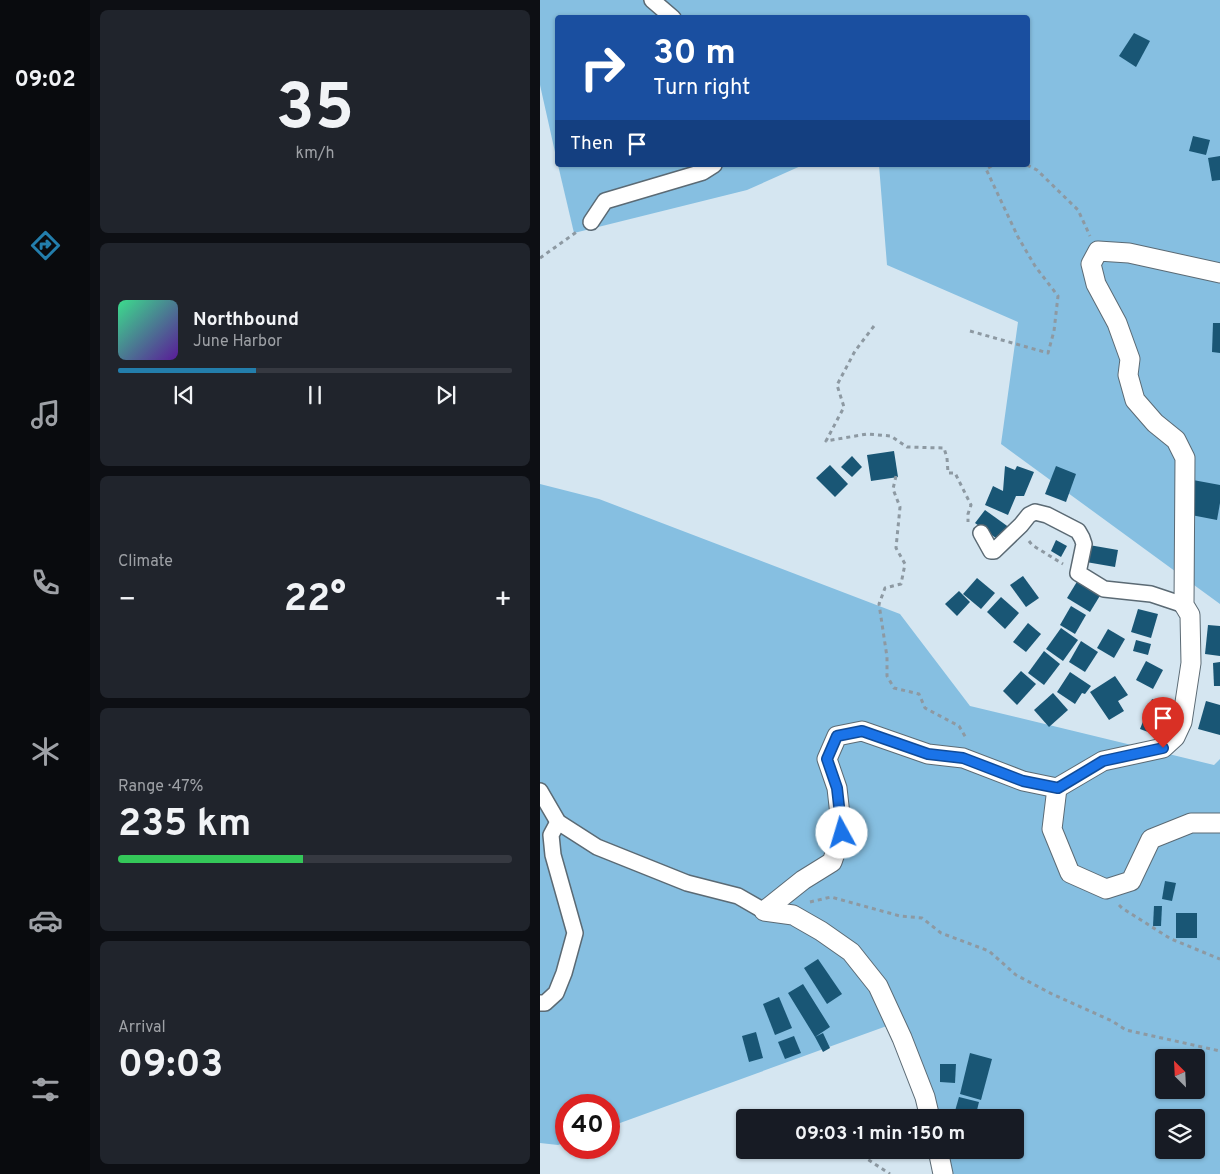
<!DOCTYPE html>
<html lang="en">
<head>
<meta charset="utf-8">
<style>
  body { margin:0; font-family:Overpass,sans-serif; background:#20242c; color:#f1f3f6; height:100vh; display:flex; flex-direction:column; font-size:19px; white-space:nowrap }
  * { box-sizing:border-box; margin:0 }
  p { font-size:16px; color:#9ea1a6 }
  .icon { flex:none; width:28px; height:28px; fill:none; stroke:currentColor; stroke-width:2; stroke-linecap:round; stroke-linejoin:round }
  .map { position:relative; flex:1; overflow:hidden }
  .side { display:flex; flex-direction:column; gap:10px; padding:10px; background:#0d0f14; width:450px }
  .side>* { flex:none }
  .top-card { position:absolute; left:15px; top:15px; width:475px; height:152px; border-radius:5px; box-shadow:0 1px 4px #0004; background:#1a4fa0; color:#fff; overflow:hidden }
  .needle { width:32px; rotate:336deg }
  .fabs { position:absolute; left:615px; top:1049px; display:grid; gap:10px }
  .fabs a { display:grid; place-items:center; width:50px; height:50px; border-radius:5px; background:#171b24; box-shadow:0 1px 4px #0004; font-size:25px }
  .speed { position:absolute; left:15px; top:1094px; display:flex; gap:10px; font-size:25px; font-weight:700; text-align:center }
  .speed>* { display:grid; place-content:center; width:65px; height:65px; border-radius:50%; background:#171b24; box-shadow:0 1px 4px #0004; line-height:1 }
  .speed .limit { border:8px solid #d22; background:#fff; color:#111 }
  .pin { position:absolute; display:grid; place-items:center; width:42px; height:42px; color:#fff; margin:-51px -21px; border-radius:50% 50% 50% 0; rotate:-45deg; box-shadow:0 0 5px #0007 }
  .pin .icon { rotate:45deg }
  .me { position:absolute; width:55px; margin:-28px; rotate:354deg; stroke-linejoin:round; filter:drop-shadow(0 0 4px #0008) }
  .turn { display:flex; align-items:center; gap:18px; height:105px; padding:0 15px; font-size:22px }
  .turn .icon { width:65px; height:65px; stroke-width:2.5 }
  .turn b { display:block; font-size:35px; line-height:42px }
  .then { display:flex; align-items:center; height:48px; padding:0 15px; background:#0003; gap:10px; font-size:19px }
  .big { font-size:38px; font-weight:700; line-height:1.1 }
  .side .widget { flex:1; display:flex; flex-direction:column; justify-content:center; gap:8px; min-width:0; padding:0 18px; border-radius:8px; background:#20242c }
  .side .dial { align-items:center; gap:0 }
  .dial b { font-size:65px; line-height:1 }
  .song { display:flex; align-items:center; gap:15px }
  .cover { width:60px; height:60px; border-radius:8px; background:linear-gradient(135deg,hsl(150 70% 55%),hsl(270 70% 35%)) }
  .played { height:5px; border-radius:2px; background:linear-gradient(90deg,#237eac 35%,#363941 35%) }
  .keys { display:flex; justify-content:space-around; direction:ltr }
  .heat { display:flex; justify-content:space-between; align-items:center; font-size:28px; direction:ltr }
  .charge { height:8px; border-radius:4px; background:linear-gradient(90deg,#34c759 47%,#363941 0) }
  .trip { position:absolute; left:196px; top:1109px; width:288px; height:50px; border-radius:5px; background:#171b24; box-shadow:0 1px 4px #0004; font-weight:700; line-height:50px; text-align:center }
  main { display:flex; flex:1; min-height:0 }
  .tabs { display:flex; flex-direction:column; width:90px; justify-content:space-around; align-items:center; background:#090b0e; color:#9ea1a6 }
  .tabs .icon { width:35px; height:35px }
  .tabs .selected { color:#237eac }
  .tabs b { font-size:22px; color:#f1f3f6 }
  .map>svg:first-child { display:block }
  .green { fill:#86bfe1; fill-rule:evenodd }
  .building { fill:#195675 }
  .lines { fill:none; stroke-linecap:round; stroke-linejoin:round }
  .minor-casing { stroke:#5b6a74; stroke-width:18 }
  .tertiary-casing { stroke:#5b6a74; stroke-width:21 }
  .path { stroke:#8d99a2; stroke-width:3; stroke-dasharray:4 4; stroke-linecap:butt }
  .minor { stroke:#fff; stroke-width:15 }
  .tertiary { stroke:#fff; stroke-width:19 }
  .route-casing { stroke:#114b97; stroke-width:12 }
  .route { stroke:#1a73e8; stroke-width:9 }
</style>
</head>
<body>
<main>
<nav class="tabs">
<b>09:02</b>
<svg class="icon selected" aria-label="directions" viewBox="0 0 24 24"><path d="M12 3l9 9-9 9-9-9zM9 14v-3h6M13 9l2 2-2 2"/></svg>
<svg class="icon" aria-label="music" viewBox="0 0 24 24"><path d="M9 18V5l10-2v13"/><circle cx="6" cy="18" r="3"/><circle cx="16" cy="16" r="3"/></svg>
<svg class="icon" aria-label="phone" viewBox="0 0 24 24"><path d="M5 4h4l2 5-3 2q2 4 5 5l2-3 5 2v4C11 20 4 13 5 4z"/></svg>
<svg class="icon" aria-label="climate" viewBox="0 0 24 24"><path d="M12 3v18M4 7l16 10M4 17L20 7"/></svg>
<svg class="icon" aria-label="car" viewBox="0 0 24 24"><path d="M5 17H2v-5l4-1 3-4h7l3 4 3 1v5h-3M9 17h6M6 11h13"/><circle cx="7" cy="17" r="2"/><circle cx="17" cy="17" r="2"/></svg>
<svg class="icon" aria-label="filters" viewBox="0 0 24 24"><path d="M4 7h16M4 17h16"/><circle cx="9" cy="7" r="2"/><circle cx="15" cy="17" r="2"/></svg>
</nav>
<section class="side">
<div class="widget dial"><b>35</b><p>km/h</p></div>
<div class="widget">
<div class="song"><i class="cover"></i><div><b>Northbound</b><p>June Harbor</p></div></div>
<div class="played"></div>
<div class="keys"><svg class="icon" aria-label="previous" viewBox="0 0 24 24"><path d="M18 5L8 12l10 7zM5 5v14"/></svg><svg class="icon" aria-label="pause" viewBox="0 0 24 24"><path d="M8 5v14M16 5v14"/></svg><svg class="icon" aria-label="next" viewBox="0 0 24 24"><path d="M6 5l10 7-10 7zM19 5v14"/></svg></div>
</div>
<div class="widget"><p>Climate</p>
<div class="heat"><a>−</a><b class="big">22°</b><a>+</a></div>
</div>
<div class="widget"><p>Range · 47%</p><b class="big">235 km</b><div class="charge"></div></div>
<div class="widget"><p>Arrival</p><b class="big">09:03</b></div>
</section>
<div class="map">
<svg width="680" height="1174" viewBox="0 0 680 1174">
  <rect width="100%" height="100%" fill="#d5e6f1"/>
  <!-- green -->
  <g class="green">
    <polygon points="0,0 680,0 680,604 461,444 478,322 347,265 339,165 488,165 488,18 18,18 17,161 0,85"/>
    <polygon points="18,165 263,165 207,190 34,233"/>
    <path d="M0,484L59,499L360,614L430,706L674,765L680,759V1174H402L395,1150H475V1118L385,1117L355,1023L69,1127V1105H26V1142L18,1145L0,1143ZM624,1058H656V1090H624ZM624,1118H656V1150H624Z"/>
  </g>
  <!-- building -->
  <g class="building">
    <polygon points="594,33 610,41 596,67 579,56"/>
    <polygon points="653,136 670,140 666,155 649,151"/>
    <polygon points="680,156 680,180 672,181 668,158"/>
    <polygon points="673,323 680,323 680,353 672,352"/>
    <polygon points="354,451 358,477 331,481 327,455"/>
    <polygon points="312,456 322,467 312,477 301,467"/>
    <polygon points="290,465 308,484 295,497 276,478"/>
    <polygon points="465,466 475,470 477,466 494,472 484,496 476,496 468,515 445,505 453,486 463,491"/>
    <polygon points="516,466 536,474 526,502 505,494"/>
    <polygon points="653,480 680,485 680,503 677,520 646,514"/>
    <polygon points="445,510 470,528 460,541 435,523"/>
    <polygon points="516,540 527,546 521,557 511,551"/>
    <polygon points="549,545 578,550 575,567 546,562"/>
    <polygon points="483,576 499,598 486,607 470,585"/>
    <polygon points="437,578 455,593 441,609 423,594"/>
    <polygon points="538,580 561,594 550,612 527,598"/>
    <polygon points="419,591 430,602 417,616 405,604"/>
    <polygon points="461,597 479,613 465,629 447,612"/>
    <polygon points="531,606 546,615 535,634 520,625"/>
    <polygon points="598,609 618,614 611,638 591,632"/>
    <polygon points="488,623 501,634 486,652 473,642"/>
    <polygon points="668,625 680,626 680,656 665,654"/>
    <polygon points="521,628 538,640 523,661 506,649"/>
    <polygon points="568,629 585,639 574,658 557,648"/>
    <polygon points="596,640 611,644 608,655 593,651"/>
    <polygon points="541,641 558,652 545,672 529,662"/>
    <polygon points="504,651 520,664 504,685 488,673"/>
    <polygon points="606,661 623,670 613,689 596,680"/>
    <polygon points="680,662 680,686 674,686 673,663"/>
    <polygon points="481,671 496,684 477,705 463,691"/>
    <polygon points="530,672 551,686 545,694 542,693 535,704 517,692"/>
    <polygon points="575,676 588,695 578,701 584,711 569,720 550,692"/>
    <polygon points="513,693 528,710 509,727 494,710"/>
    <polygon points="612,699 638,709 627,739 600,729"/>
    <polygon points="666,701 680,705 680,735 658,729"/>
    <polygon points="625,881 636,883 632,901 622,899"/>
    <polygon points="614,906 622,906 621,926 613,926"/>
    <rect x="636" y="913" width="21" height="25"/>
    <polygon points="278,959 302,994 287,1004 264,968"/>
    <polygon points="263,984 290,1027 275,1037 283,1033 290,1048 283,1052 275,1037 248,993"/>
    <polygon points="239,997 252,1028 235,1035 223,1004"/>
    <polygon points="216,1032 223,1058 209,1062 202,1036"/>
    <polygon points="254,1036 261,1053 245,1059 238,1042"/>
    <polygon points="430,1053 452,1059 441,1100 420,1094"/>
    <polygon points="400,1064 416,1064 415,1083 400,1082"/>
    <polygon points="419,1097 439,1102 435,1118 413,1118"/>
  </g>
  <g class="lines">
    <defs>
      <g id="minor">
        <polyline points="112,0 133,18"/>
        <polyline points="51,222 65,201 163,172 174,165"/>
        <polyline points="441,533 451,551 454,551 481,525 489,515 495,512 507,515 538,531 542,538 544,544 538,573 564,589 611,594 644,605"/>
        <polyline points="0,791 18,822 57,847 147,883 198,896 224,911"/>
        <polyline points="0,1003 5,1003 16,993 24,973 35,933 13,855 11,835 18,822"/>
      </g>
      <g id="tertiary">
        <polyline points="517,788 512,829 530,873 566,889 591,881 611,839 651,823 680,823"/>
        <polyline points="390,1118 385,1097 362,1038 338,986 311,952 281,931 253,915 224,911 263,880 292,862 302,833 297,788 287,759 297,736 322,731 388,754 423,758 483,781 517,788 563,761 623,748 635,737 642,722 651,663 650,615 644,605 645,458 636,440 615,423 595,400 588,375 590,359 577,323 556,284 551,264 558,251 589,253 680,273"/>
        <polyline points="398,1150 403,1174"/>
      </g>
    </defs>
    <!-- minor casing -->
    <use href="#minor" class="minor-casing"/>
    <!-- tertiary casing -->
    <use href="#tertiary" class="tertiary-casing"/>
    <!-- path -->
    <g class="path">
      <polyline points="487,165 497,170 538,210 550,236"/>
      <polyline points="0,258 38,231"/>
      <polyline points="334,326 315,351 297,385 304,407 286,441 327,434 351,436 367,447 404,448 407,458 408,473 415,473 431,505 428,514 428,522"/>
      <polyline points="430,331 508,353 514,331 518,296 495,266 478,237 446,169 453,165"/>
      <polyline points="356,476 353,489 360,507 356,548 365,564 361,584 345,588 339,604 347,657 347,676 354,688 379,694 385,708 419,726 426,738 426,740"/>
      <polyline points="489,541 492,545 523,564"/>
      <polyline points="270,902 291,897 360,916 382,918 401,933 449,951 476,975 512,994 572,1021 586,1030 680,1051"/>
      <polyline points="579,905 582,908 631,939 680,959"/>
      <polyline points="315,1151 350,1174"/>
    </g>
    <!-- minor -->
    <use href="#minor" class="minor"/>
    <!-- tertiary -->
    <use href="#tertiary" class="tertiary"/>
  </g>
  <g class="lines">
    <defs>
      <polyline id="route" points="302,833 297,788 287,759 297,736 322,731 388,754 423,758 483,781 518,788 563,761 623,748"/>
    </defs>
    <!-- route casing -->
    <use href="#route" class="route-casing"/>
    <!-- route -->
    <use href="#route" class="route"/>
  </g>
</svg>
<div class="fabs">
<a><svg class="needle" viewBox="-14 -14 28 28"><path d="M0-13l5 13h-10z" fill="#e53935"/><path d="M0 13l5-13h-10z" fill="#9ea1a6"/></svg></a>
<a><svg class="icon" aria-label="layers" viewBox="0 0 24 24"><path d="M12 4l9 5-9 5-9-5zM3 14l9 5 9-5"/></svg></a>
</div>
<div class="speed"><div class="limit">40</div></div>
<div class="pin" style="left:623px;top:748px;background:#d93025"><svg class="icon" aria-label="arrive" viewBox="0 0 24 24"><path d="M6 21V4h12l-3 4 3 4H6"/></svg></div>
<svg class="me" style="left:302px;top:833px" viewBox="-20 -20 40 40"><circle r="19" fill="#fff"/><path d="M0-13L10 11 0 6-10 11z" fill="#1a73e8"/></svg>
<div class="trip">09:03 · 1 min · 150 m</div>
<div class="top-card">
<div class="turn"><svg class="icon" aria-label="right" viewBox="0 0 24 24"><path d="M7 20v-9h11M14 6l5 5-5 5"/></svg><div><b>30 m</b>Turn right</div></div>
<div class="then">Then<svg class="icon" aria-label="arrive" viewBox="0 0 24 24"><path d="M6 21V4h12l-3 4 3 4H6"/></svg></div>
</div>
</div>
</main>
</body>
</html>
